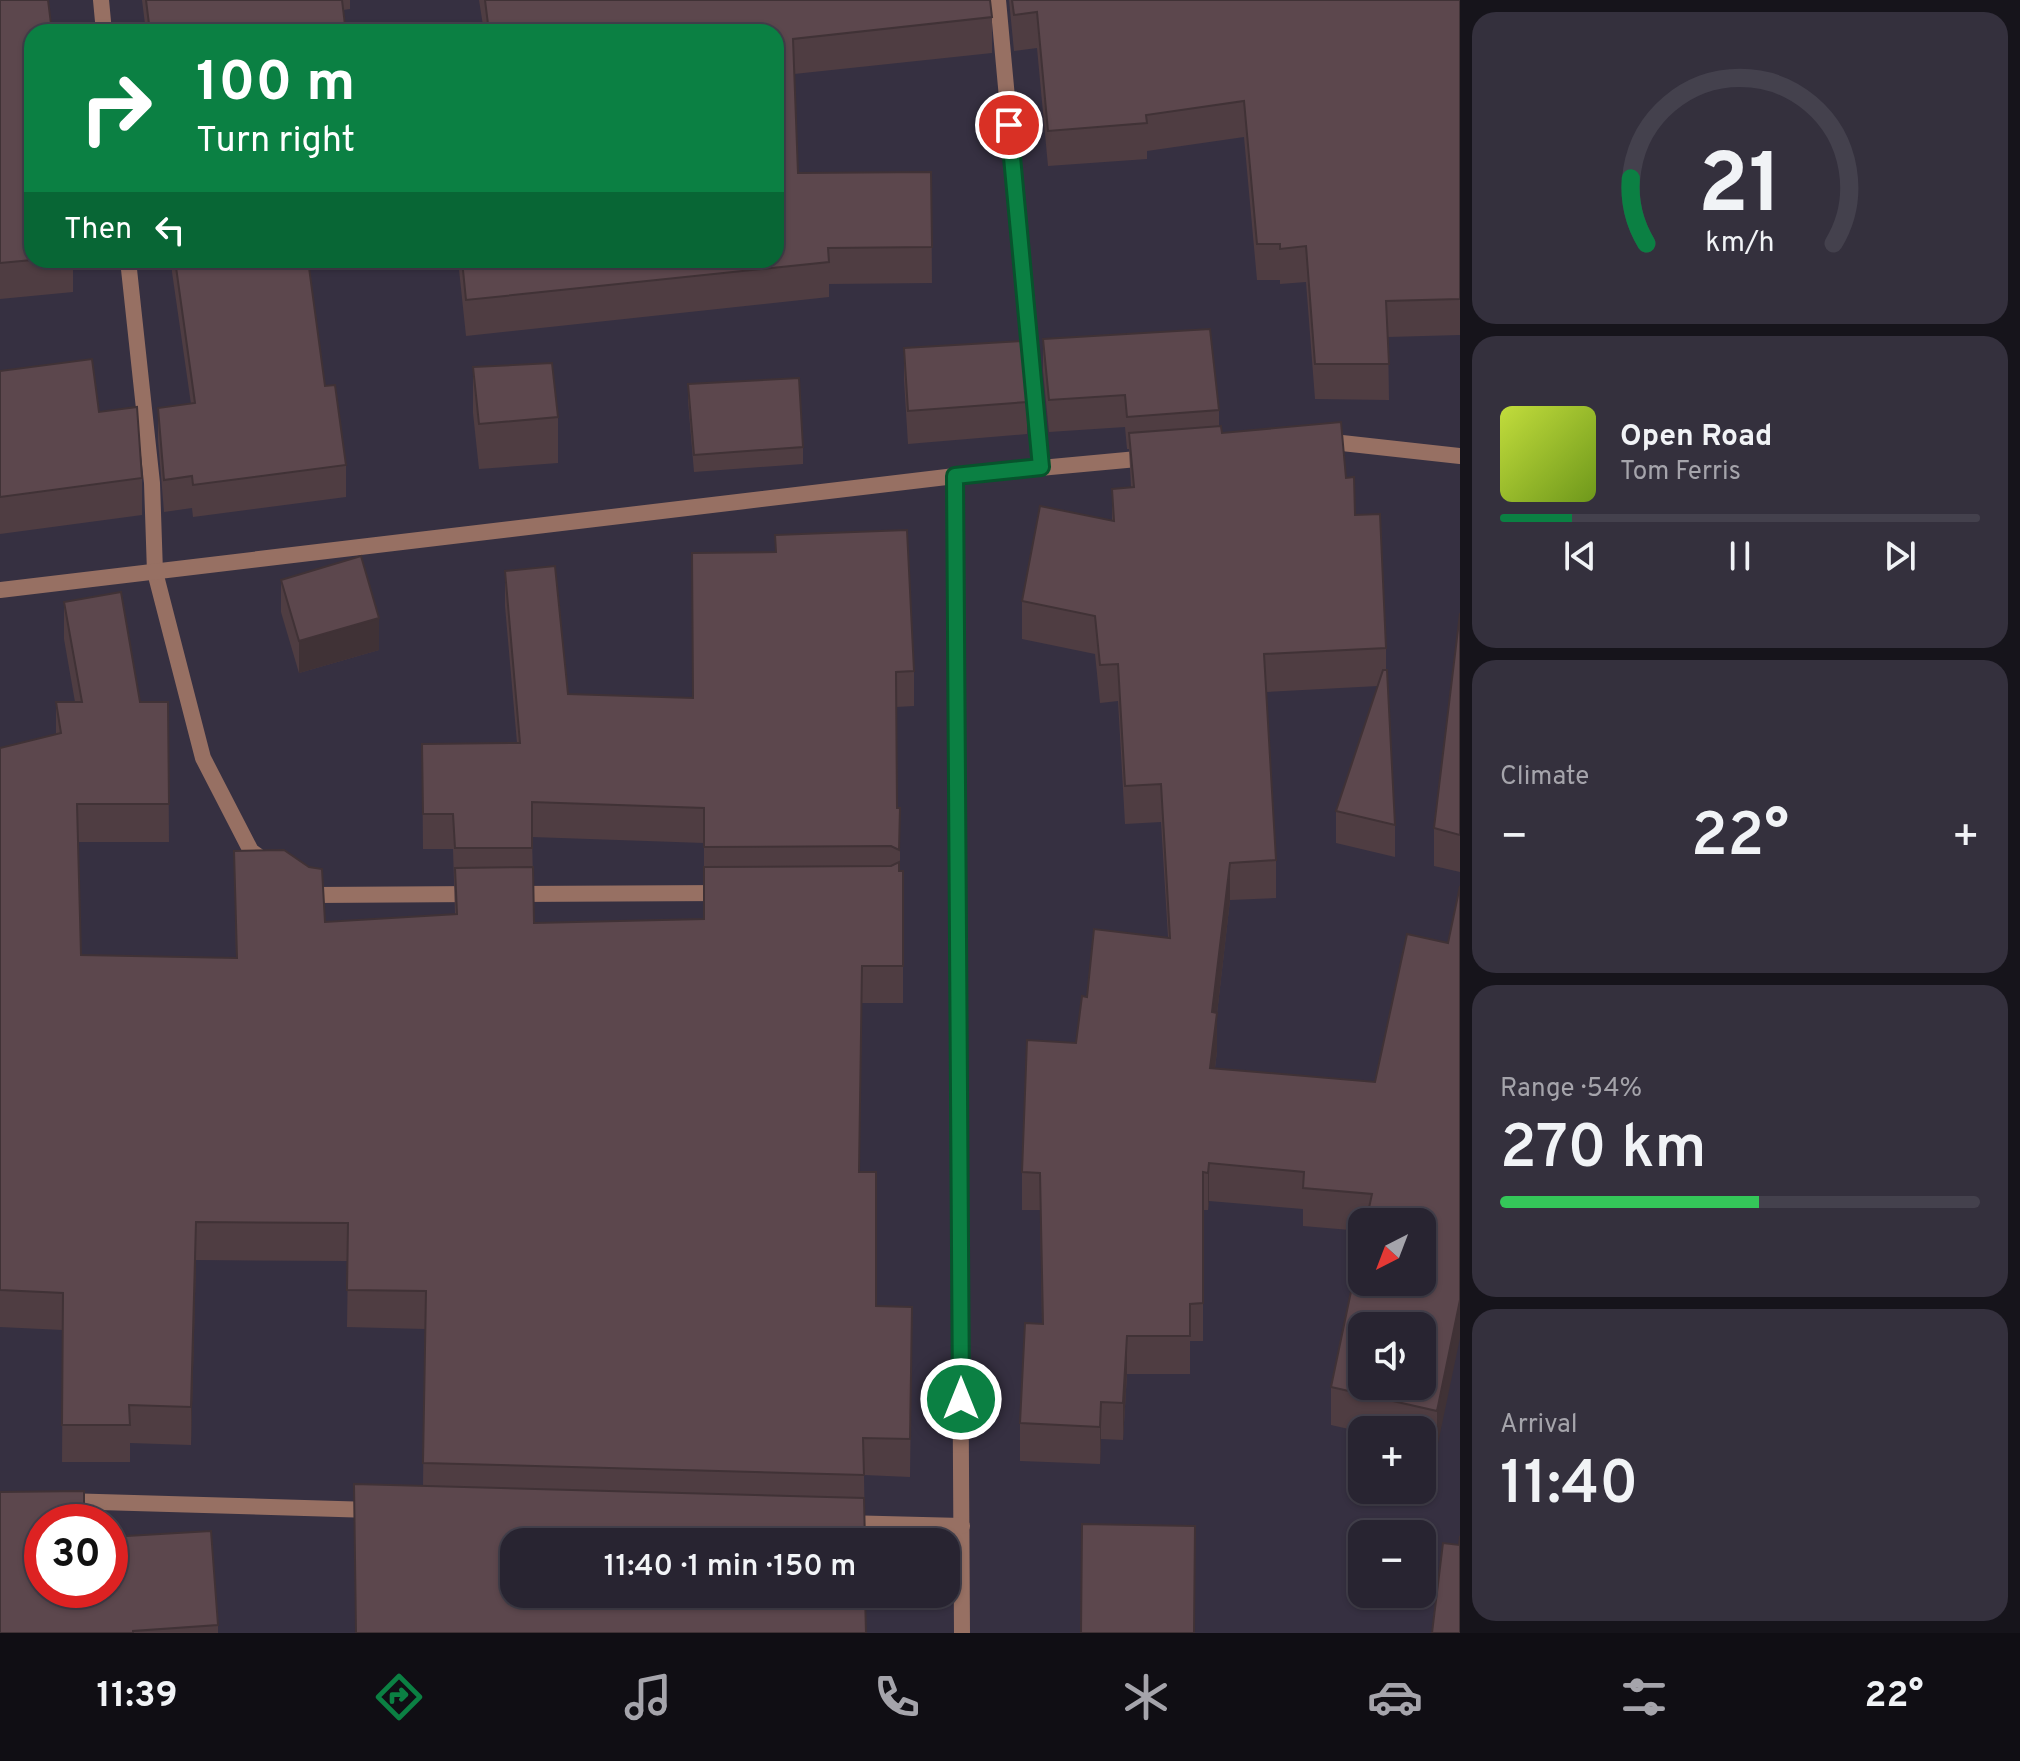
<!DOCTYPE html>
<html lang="en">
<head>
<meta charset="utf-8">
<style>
  body { margin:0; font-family:Overpass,sans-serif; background:#34303d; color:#f1f3f6; height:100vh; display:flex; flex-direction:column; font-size:30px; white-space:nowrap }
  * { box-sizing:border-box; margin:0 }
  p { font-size:26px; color:#a5a4ab }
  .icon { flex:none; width:44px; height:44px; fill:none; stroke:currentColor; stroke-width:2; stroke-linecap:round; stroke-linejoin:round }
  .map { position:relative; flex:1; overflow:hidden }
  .details { display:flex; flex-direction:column; gap:12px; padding:12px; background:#16141b; width:560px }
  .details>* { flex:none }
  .top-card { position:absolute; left:24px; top:24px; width:760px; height:244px; border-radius:24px; box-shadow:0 2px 6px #0004,0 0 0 2px #44414d; background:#0b8043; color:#fff; overflow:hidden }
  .needle { width:52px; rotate:222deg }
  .fabs { position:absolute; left:1348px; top:1208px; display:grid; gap:16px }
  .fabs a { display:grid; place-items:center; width:88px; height:88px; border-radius:16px; background:#282431; box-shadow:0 2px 6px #0004,0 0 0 2px #44414d; font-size:40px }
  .speed { position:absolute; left:24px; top:1504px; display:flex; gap:16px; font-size:40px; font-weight:700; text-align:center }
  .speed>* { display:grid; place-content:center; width:104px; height:104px; border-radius:50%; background:#282431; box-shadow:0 2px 6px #0004,0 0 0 2px #44414d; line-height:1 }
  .speed .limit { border:12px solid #d22; background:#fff; color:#111 }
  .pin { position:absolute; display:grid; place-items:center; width:68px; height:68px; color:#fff; margin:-34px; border:4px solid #fff; border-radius:50%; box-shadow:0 2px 8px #0007 }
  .me { position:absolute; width:88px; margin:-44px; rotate:0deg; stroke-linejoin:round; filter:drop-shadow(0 0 6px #0008) }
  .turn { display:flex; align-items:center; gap:28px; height:168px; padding:0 40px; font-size:36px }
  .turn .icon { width:104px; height:104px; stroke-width:2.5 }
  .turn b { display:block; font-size:56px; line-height:68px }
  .then { display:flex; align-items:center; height:76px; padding:0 40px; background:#0003; gap:16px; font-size:30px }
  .big { font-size:60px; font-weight:600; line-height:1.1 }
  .details .tile { flex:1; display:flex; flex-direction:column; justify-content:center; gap:12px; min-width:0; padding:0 28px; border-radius:24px; background:#34303d }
  .details .dial { align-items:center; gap:0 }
  .dial svg { height:208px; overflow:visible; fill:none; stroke:#44414d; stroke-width:7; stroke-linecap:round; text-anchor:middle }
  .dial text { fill:#f1f3f6; stroke:none }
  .song { display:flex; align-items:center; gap:24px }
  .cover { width:96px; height:96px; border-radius:12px; background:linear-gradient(135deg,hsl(70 70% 55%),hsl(80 70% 35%)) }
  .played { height:8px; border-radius:4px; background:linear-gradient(90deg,#0b8043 15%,#44414d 15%) }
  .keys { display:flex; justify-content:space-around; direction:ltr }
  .heat { display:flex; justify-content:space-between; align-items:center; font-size:44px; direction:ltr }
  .charge { height:12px; border-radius:6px; background:linear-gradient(90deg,#34c759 54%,#44414d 0) }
  .trip { position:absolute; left:500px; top:1528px; width:460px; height:80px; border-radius:24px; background:#282431; box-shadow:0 2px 6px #0004,0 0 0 2px #44414d; font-weight:600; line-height:80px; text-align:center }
  .dock { display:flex; height:128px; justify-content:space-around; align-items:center; background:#100e14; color:#a5a4ab }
  .dock .icon { width:56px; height:56px }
  .dock .current { color:#0b8043 }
  .dock b { font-size:36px; color:#f1f3f6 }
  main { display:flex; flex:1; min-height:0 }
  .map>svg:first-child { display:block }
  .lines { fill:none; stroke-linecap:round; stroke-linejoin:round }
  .service { stroke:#977063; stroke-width:16 }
  .minor { stroke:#977063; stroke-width:16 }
  .wall { fill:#4f3d42; fill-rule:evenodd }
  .shaded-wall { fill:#403236 }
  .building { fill:#5c474d; stroke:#403236; stroke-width:2; fill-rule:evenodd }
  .route-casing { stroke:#07532c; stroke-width:20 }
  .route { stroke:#0b8043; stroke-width:14 }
</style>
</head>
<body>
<main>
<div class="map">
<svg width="1460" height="1633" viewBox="0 0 1460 1633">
  <rect width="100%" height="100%" fill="#363041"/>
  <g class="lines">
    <!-- service -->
    <g class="service">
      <polyline points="155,572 203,758 251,851 268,863"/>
      <polyline points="306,890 314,895 478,894"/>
      <polyline points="513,894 726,893"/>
    </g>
    <!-- minor -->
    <g class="minor">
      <polyline points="101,0 104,32"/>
      <polyline points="998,0 1041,467"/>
      <polyline points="128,260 152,483 155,572"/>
      <polyline points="1322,444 1342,443 1460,456"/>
      <polyline points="955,476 962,1633"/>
      <polyline points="0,590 955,476 1148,458"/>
      <polyline points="64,1501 372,1510"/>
      <polyline points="843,1523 962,1526"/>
    </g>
  </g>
  <!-- wall -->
  <g class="wall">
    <polygon points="0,0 32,260 73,260 73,292 0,299"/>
    <polygon points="142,0 350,0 350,9 343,10 345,32 146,32"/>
    <polygon points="479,0 990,0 992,17 992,53 794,74 798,173 931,172 932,283 829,284 829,297 466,336 458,260 776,260 776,32 484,32"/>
    <polygon points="1009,0 1460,0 1460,335 1388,337 1389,400 1315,399 1306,282 1280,284 1280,280 1257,280 1244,137 1147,151 1147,159 1048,166 1037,48 1014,51"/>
    <polygon points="172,260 308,260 325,386 346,465 346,497 193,517 192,508 164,512 158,440 158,408 191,404 172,272"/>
    <polygon points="1043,339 1219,410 1219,426 1222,433 1346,478 1386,648 1386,670 1395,825 1395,857 1336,843 1336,811 1378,686 1266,692 1276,860 1276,898 1230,900 1217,1014 1217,1051 1215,1068 1375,1082 1448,943 1437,1448 1422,1445 1422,1430 1362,1430 1362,1432 1331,1425 1331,1387 1422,1222 1362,1222 1362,1231 1303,1226 1303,1209 1209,1201 1208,1210 1203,1210 1203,1341 1190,1341 1190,1374 1127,1374 1123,1440 1101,1439 1100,1464 1020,1461 1020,1423 1042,1324 1040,1210 1022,1210 1022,1172 1076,1043 1087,997 1168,937 1161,822 1125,824 1118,701 1100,703 1095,654 1022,639 1022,601 1112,520 1112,489 1131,487 1129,449 1127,449 1125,427 1049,432 1043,371"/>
    <polygon points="904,348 1027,402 1027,434 908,444 904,380"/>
    <polygon points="473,367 558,417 558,463 479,469 473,413"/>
    <polygon points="0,371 99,412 142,478 142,515 0,534"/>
    <polygon points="688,384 803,447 803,464 694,472 688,401"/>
    <path d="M775,535L914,671V706L896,707L897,808H900V871H903V1003H862L859,1172L876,1306L912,1307L910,1477L864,1475L865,1542L423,1486L425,1329L347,1327L348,1261L196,1260L191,1445L130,1443V1462H62L63,1330L0,1327V748L56,735V702H75L64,639V602L140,702H168L169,842H78L81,955L236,958L234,851L325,922L455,914L453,849H423L422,744L517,743L505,606V571L568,694L693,698L775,552ZM532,837L704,843V919L534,923Z"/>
    <polygon points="281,580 379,650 299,673 281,612"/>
    <polygon points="1460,613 1460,872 1434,866 1434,828"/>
    <polygon points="42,1522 218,1625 218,1633 0,1633"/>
  </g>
  <!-- shaded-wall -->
  <g class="shaded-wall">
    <polygon points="379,618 379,650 299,673 299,641"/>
    <polygon points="1230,863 1230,900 1217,1014 1217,1051 1210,1106 1212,1012"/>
    <polygon points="1209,1163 1209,1201 1208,1210 1208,1173"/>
    <polygon points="196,1222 196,1260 191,1445 191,1407"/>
    <polygon points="1460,1300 1460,1338 1437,1448 1437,1411"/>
    <polygon points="1127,1336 1127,1374 1123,1440 1123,1403"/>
    <polygon points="1101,1402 1101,1439 1100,1464 1100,1427"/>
  </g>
  <!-- building -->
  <g class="building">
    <polygon points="0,0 48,0 52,32 32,32 32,260 0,263"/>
    <polygon points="146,0 342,0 345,25 278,32 150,32"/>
    <polygon points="485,0 990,0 992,17 793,39 798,173 931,172 932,247 828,248 829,262 466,300 462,260 776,260 776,32 489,32"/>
    <polygon points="1012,0 1460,0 1460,299 1386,301 1389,364 1315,364 1306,246 1280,249 1280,244 1257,244 1244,101 1146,115 1147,123 1048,131 1037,12 1014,15"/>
    <polygon points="175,260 308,260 325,386 335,385 346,465 193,485 192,476 164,480 158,408 195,403"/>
    <polygon points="1210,329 1219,410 1127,417 1125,395 1049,400 1043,339"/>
    <polygon points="1021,341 1027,402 908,411 904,348"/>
    <polygon points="92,359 99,412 137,407 142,478 0,497 0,371"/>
    <polygon points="552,363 558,417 479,424 473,367"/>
    <polygon points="799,378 803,447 694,455 688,384"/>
    <path d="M1341,422L1346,478L1354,477L1355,515L1380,514L1386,648L1264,654L1276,860L1230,863L1212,1012L1217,1013L1210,1068L1375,1082L1407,934L1448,943L1460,886V1300L1437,1411L1331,1387L1362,1239V1282H1422V1222H1366L1372,1194L1303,1188L1304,1172L1209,1163L1208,1173L1203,1172V1303L1190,1304V1336H1127L1123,1403L1101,1402L1100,1427L1020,1423L1025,1323L1043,1324L1040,1173L1022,1172L1027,1040L1076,1043L1082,996L1087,997L1094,929L1170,938L1161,784L1125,786L1118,664L1100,665L1095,616L1022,601L1040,506L1114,521L1112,489L1134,487L1129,433L1221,426L1222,433ZM1362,1326H1422V1386H1362Z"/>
    <polygon points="907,530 914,671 896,672 897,808 900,808 899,850 891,846 704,847 704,808 532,802 532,848 455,848 453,814 423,814 422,744 520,743 505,571 555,566 568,694 693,698 692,553 776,552 775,535"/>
    <polygon points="361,556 379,618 299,641 281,580"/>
    <polygon points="121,592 140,702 168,702 169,804 77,804 81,955 237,958 234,851 284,850 309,867 322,869 325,922 457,914 455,868 533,867 534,923 704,919 704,867 891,866 899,862 899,871 903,871 903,966 862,966 859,1172 876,1172 876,1306 912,1307 910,1439 863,1438 864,1475 423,1463 426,1291 347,1290 348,1223 196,1222 191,1407 129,1405 130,1425 62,1425 63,1293 0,1290 0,748 61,733 56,702 82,702 64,602"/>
    <polygon points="1460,613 1460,835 1434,828"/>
    <polygon points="1383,670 1387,670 1395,825 1336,811"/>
    <polygon points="354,1484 864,1498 865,1542 514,1542 514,1594 865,1594 866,1633 356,1633"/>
    <polygon points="84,1491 84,1522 42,1522 42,1590 110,1590 110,1537 211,1531 218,1625 133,1631 133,1633 0,1633 0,1492"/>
    <polygon points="1082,1524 1195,1526 1194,1633 1081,1633"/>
    <polygon points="1460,1536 1460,1633 1432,1633 1443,1543 1459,1545"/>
  </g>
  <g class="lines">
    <defs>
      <polyline id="route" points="961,1399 955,476 1041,467 1009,125"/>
    </defs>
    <!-- route casing -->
    <use href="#route" class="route-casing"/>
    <!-- route -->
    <use href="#route" class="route"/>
  </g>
</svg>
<div class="fabs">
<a><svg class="needle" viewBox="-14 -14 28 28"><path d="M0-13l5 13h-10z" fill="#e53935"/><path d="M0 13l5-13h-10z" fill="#a5a4ab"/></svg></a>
<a><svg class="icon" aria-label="sound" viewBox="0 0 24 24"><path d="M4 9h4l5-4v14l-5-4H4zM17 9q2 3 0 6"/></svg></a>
<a>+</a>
<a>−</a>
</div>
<div class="speed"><div class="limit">30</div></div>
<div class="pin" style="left:1009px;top:125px;background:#d93025"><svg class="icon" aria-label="arrive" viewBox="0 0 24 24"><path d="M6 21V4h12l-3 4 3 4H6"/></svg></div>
<svg class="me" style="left:961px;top:1399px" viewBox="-20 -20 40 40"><circle r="17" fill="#0b8043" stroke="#fff" stroke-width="3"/><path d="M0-11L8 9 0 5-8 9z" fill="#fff"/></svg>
<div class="trip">11:40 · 1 min · 150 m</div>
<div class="top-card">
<div class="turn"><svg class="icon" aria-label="right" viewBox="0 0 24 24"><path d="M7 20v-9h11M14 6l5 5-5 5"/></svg><div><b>100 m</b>Turn right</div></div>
<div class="then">Then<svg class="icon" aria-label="left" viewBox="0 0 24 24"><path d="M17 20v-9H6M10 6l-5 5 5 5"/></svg></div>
</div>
</div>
<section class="details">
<div class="tile dial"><svg viewBox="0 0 100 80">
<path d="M14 69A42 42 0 1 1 86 69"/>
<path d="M14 69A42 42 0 0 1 8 44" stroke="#0b8043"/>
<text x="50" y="56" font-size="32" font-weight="700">21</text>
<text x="50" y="72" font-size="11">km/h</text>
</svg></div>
<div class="tile">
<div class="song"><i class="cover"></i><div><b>Open Road</b><p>Tom Ferris</p></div></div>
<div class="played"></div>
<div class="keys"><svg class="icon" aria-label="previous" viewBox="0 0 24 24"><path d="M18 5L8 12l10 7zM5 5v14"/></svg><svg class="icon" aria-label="pause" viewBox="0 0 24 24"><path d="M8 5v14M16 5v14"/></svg><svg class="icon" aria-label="next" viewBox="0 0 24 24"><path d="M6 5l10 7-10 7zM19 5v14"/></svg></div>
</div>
<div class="tile"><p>Climate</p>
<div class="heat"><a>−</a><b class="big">22°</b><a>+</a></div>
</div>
<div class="tile"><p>Range · 54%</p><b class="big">270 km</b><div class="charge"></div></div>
<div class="tile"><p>Arrival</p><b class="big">11:40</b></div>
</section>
</main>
<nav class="dock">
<b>11:39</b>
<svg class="icon current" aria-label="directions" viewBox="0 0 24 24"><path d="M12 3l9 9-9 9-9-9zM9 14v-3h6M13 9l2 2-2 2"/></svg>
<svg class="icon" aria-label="music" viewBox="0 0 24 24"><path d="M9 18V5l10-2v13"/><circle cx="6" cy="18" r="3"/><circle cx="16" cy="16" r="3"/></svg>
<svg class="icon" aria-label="phone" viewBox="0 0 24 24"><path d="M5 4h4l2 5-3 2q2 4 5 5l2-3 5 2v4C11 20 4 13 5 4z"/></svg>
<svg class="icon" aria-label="climate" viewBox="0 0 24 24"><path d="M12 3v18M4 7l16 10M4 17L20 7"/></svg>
<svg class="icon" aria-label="car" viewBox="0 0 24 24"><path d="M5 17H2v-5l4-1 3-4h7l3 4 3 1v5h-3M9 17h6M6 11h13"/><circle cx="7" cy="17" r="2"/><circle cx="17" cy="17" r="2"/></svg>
<svg class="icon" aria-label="filters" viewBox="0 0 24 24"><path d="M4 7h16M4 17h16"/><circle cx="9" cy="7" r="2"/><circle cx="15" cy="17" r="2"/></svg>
<b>22°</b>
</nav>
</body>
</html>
